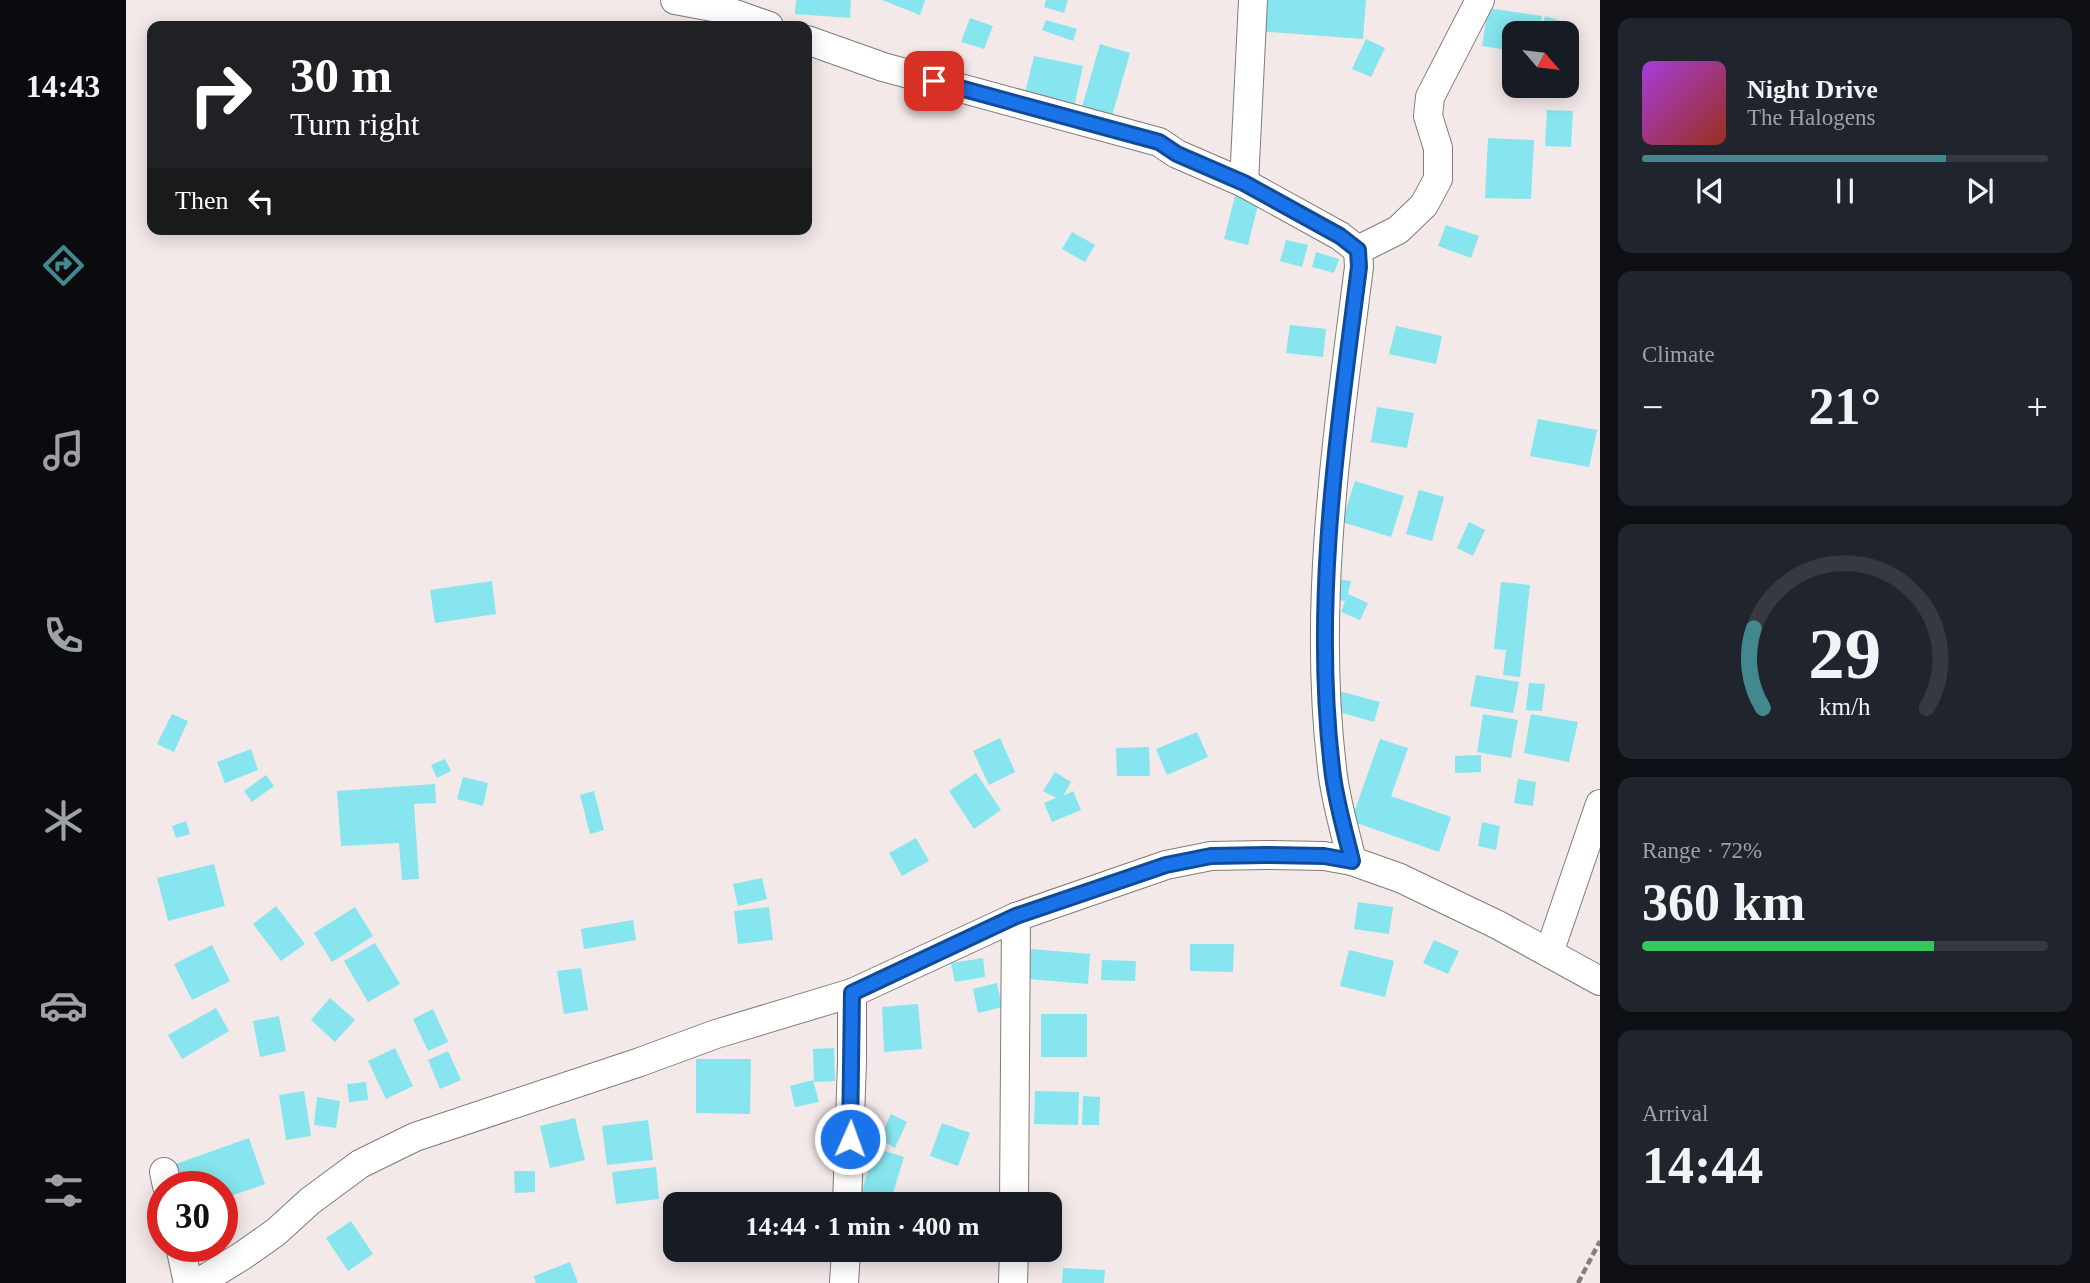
<!DOCTYPE html>
<html lang="en">
<head>
<meta charset="utf-8">
<style>
  body { margin:0; font-family:Georgia,serif; background:#20242c; color:#f1f3f6; height:100vh; display:flex; flex-direction:column; font-size:26px; white-space:nowrap }
  * { box-sizing:border-box; margin:0 }
  p { font-size:23px; color:#9ea1a6 }
  .icon { flex:none; width:38px; height:38px; fill:none; stroke:currentColor; stroke-width:2; stroke-linecap:round; stroke-linejoin:round }
  .map { position:relative; flex:1; overflow:hidden }
  .side { display:flex; flex-direction:column; gap:18px; padding:18px; background:#0d0f14; width:490px }
  .side>* { flex:none }
  .hud { position:absolute; left:21px; top:21px; width:665px; height:214px; border-radius:14px; box-shadow:0 4px 18px #0003; background:#202124; color:#fff; overflow:hidden }
  .needle { width:46px; rotate:118deg }
  .controls { position:absolute; left:1376px; top:21px; display:grid; gap:14px }
  .controls a { display:grid; place-items:center; width:77px; height:77px; border-radius:14px; background:#171b24; box-shadow:0 4px 18px #0003; font-size:35px }
  .speed { position:absolute; left:21px; top:1171px; display:flex; gap:14px; font-size:35px; font-weight:700; text-align:center }
  .speed>* { display:grid; place-content:center; width:91px; height:91px; border-radius:50%; background:#171b24; box-shadow:0 4px 18px #0003; line-height:1 }
  .speed .limit { border:10px solid #d22; background:#fff; color:#111 }
  .pin { position:absolute; display:grid; place-items:center; width:60px; height:60px; color:#fff; margin:-30px; border-radius:14px; box-shadow:0 4px 10px #0006 }
  .me { position:absolute; width:77px; margin:-38px; rotate:2deg; stroke-linejoin:round; filter:drop-shadow(0 0 5px #0008) }
  .turn { display:flex; align-items:center; gap:24px; height:147px; padding:0 28px; font-size:32px }
  .turn .icon { width:91px; height:91px; stroke-width:2.5 }
  .turn b { display:block; font-size:49px; line-height:60px }
  .then { display:flex; align-items:center; height:66px; padding:0 28px; background:#0003; gap:14px; font-size:26px }
  .big { font-size:52px; font-weight:700; line-height:1.1 }
  .side .card { flex:1; display:flex; flex-direction:column; justify-content:center; gap:10px; min-width:0; padding:0 24px; border-radius:14px; background:#20242c }
  .side .dial { align-items:center; gap:0 }
  .dial svg { height:182px; overflow:visible; fill:none; stroke:#363941; stroke-width:7; stroke-linecap:round; text-anchor:middle }
  .dial text { fill:#f1f3f6; stroke:none }
  .song { display:flex; align-items:center; gap:21px }
  .cover { width:84px; height:84px; border-radius:10px; background:linear-gradient(135deg,hsl(280 70% 55%),hsl(10 70% 35%)) }
  .played { height:7px; border-radius:4px; background:linear-gradient(90deg,#41898f 75%,#363941 75%) }
  .keys { display:flex; justify-content:space-around; direction:ltr }
  .heat { display:flex; justify-content:space-between; align-items:center; font-size:38px; direction:ltr }
  .charge { height:10px; border-radius:5px; background:linear-gradient(90deg,#34c759 72%,#363941 0) }
  .trip { position:absolute; left:537px; top:1192px; width:399px; height:70px; border-radius:14px; background:#171b24; box-shadow:0 4px 18px #0003; font-weight:700; line-height:70px; text-align:center }
  main { display:flex; flex:1; min-height:0 }
  .menu { display:flex; flex-direction:column; width:126px; justify-content:space-around; align-items:center; background:#090b0e; color:#9ea1a6 }
  .menu .icon { width:49px; height:49px }
  .menu .active { color:#41898f }
  .menu b { font-size:32px; color:#f1f3f6 }
  .map>svg:first-child { display:block }
  .building { fill:#86e5ee }
  .lines { fill:none; stroke-linecap:round; stroke-linejoin:round }
  .minor-casing { stroke:#837a79; stroke-width:30 }
  .path { stroke:#867f7e; stroke-width:4.5; stroke-dasharray:7 3.5; stroke-linecap:butt }
  .minor { stroke:#fff; stroke-width:28 }
  .route-casing { stroke:#114b97; stroke-width:18 }
  .route { stroke:#1a73e8; stroke-width:12 }
</style>
</head>
<body>
<main>
<nav class="menu">
<b>14:43</b>
<svg class="icon active" aria-label="directions" viewBox="0 0 24 24"><path d="M12 3l9 9-9 9-9-9zM9 14v-3h6M13 9l2 2-2 2"/></svg>
<svg class="icon" aria-label="music" viewBox="0 0 24 24"><path d="M9 18V5l10-2v13"/><circle cx="6" cy="18" r="3"/><circle cx="16" cy="16" r="3"/></svg>
<svg class="icon" aria-label="phone" viewBox="0 0 24 24"><path d="M5 4h4l2 5-3 2q2 4 5 5l2-3 5 2v4C11 20 4 13 5 4z"/></svg>
<svg class="icon" aria-label="climate" viewBox="0 0 24 24"><path d="M12 3v18M4 7l16 10M4 17L20 7"/></svg>
<svg class="icon" aria-label="car" viewBox="0 0 24 24"><path d="M5 17H2v-5l4-1 3-4h7l3 4 3 1v5h-3M9 17h6M6 11h13"/><circle cx="7" cy="17" r="2"/><circle cx="17" cy="17" r="2"/></svg>
<svg class="icon" aria-label="filters" viewBox="0 0 24 24"><path d="M4 7h16M4 17h16"/><circle cx="9" cy="7" r="2"/><circle cx="15" cy="17" r="2"/></svg>
</nav>
<div class="map">
<svg width="1474" height="1283" viewBox="0 0 1474 1283">
  <rect width="100%" height="100%" fill="#f3e9e8"/>
  <!-- building -->
  <g class="building">
    <polygon points="670,0 725,0 724,18 669,14"/>
    <polygon points="756,0 799,0 794,15"/>
    <polygon points="920,0 942,0 938,13 918,7"/>
    <polygon points="1132,0 1240,0 1237,39 1130,31"/>
    <polygon points="1362,8 1416,16 1413,33 1388,33 1388,51 1356,46"/>
    <polygon points="1419,16 1435,21 1431,33 1415,30"/>
    <polygon points="844,18 867,26 858,49 835,42"/>
    <polygon points="920,20 951,29 947,41 916,30"/>
    <polygon points="1240,39 1259,48 1245,77 1226,69"/>
    <polygon points="974,44 1004,53 984,123 954,114"/>
    <polygon points="908,56 957,66 947,112 897,101"/>
    <polygon points="1421,110 1447,111 1445,147 1419,146"/>
    <polygon points="1362,138 1408,140 1405,199 1359,198"/>
    <polygon points="1110,192 1134,197 1122,245 1098,239"/>
    <polygon points="1320,225 1353,236 1345,258 1312,246"/>
    <polygon points="946,232 969,245 959,262 936,249"/>
    <polygon points="1160,240 1182,245 1176,267 1154,261"/>
    <polygon points="1190,252 1213,259 1208,273 1186,267"/>
    <polygon points="1164,325 1200,329 1197,357 1160,353"/>
    <polygon points="1270,326 1316,336 1310,364 1263,354"/>
    <polygon points="1251,407 1288,413 1281,448 1245,442"/>
    <polygon points="1412,419 1471,430 1463,467 1404,456"/>
    <polygon points="1229,481 1278,496 1265,537 1216,522"/>
    <polygon points="1293,490 1318,497 1306,541 1280,534"/>
    <polygon points="1343,522 1359,530 1347,556 1331,548"/>
    <polygon points="1208,578 1225,581 1222,594 1242,603 1234,620 1215,612 1219,601 1205,599"/>
    <polygon points="366,581 370,614 309,623 304,590"/>
    <polygon points="1375,582 1404,585 1394,677 1377,675 1380,650 1368,649"/>
    <polygon points="1350,675 1393,682 1387,713 1344,706"/>
    <polygon points="1403,683 1419,684 1416,711 1400,710"/>
    <polygon points="1209,690 1254,702 1248,722 1203,709"/>
    <polygon points="46,714 62,721 48,752 31,744"/>
    <polygon points="1357,714 1392,720 1385,758 1351,752"/>
    <polygon points="1405,714 1452,722 1443,762 1398,753"/>
    <polygon points="1071,732 1082,757 1041,775 1030,749"/>
    <polygon points="874,738 889,772 863,785 847,751"/>
    <polygon points="1254,739 1282,748 1265,796 1325,817 1313,852 1225,821"/>
    <polygon points="1023,747 1024,776 991,776 990,748"/>
    <polygon points="125,749 132,770 99,783 91,762"/>
    <polygon points="1355,755 1355,772 1329,773 1329,756"/>
    <polygon points="319,759 325,771 311,778 305,765"/>
    <polygon points="929,772 945,782 937,796 947,791 955,810 926,822 918,803 930,798 917,791"/>
    <polygon points="850,773 875,810 848,829 823,791"/>
    <polygon points="140,775 148,786 126,802 118,791"/>
    <polygon points="337,777 362,783 357,806 331,799"/>
    <polygon points="1392,779 1410,782 1407,806 1388,803"/>
    <polygon points="309,784 310,803 288,804 293,879 276,880 273,843 215,846 211,791"/>
    <polygon points="468,791 478,830 464,834 454,795"/>
    <polygon points="60,821 64,834 50,838 46,826"/>
    <polygon points="1356,822 1374,826 1370,850 1352,846"/>
    <polygon points="790,838 803,861 776,876 763,853"/>
    <polygon points="88,864 99,906 42,921 31,878"/>
    <polygon points="636,878 641,899 612,906 607,884"/>
    <polygon points="1232,902 1267,907 1263,934 1228,929"/>
    <polygon points="150,906 179,944 155,961 127,924"/>
    <polygon points="229,907 247,936 206,962 188,933"/>
    <polygon points="643,907 647,940 612,944 608,911"/>
    <polygon points="507,920 510,940 458,949 455,929"/>
    <polygon points="1308,940 1333,951 1322,974 1297,963"/>
    <polygon points="249,943 274,984 242,1002 218,961"/>
    <polygon points="1064,944 1108,944 1107,972 1064,971"/>
    <polygon points="86,945 104,981 66,1000 48,964"/>
    <polygon points="905,949 964,954 962,984 902,979"/>
    <polygon points="1223,950 1268,961 1259,997 1214,986"/>
    <polygon points="857,958 859,977 829,982 825,963"/>
    <polygon points="976,960 1010,961 1009,981 975,980"/>
    <polygon points="455,968 462,1010 438,1014 431,971"/>
    <polygon points="871,983 876,1007 852,1013 847,989"/>
    <polygon points="204,998 229,1020 209,1042 185,1020"/>
    <polygon points="792,1004 796,1049 758,1052 756,1007"/>
    <polygon points="90,1008 103,1031 56,1059 42,1035"/>
    <polygon points="307,1009 322,1042 302,1051 287,1019"/>
    <rect x="915" y="1014" width="46" height="43"/>
    <polygon points="153,1016 160,1051 134,1057 127,1021"/>
    <polygon points="269,1048 287,1086 260,1099 242,1061"/>
    <polygon points="708,1048 709,1081 688,1082 687,1049"/>
    <polygon points="322,1051 335,1080 314,1089 302,1060"/>
    <polygon points="570,1059 625,1059 624,1114 570,1113"/>
    <polygon points="687,1080 693,1102 669,1107 664,1086"/>
    <polygon points="240,1082 242,1100 223,1102 221,1084"/>
    <polygon points="178,1091 185,1136 160,1140 153,1095"/>
    <polygon points="909,1091 953,1092 952,1125 908,1124"/>
    <polygon points="957,1096 974,1097 973,1125 956,1125"/>
    <polygon points="191,1097 214,1101 210,1128 188,1125"/>
    <polygon points="765,1114 781,1122 769,1148 753,1139"/>
    <polygon points="449,1118 459,1160 424,1168 414,1126"/>
    <polygon points="522,1120 527,1160 481,1165 476,1126"/>
    <polygon points="816,1123 844,1133 832,1166 804,1156"/>
    <polygon points="123,1138 139,1184 96,1199 96,1186 51,1186 44,1166"/>
    <polygon points="749,1148 778,1157 764,1203 735,1194"/>
    <polygon points="530,1167 533,1199 490,1204 486,1172"/>
    <polygon points="388,1171 409,1171 409,1192 389,1193"/>
    <polygon points="664,1194 683,1197 682,1204 662,1204"/>
    <polygon points="225,1221 247,1254 222,1271 200,1238"/>
    <polygon points="444,1262 452,1283 410,1283 408,1276"/>
    <polygon points="937,1268 979,1270 978,1283 936,1283"/>
  </g>
  <g class="lines">
    <defs>
      <g id="minor">
        <polyline points="549,0 592,8 643,26"/>
        <path d="M681,40L757,67L1033,142L1051,154L1118,183L1214,236L1232,250L1233,267C1212,432 1186,602 1206,768C1209,799 1219,831 1226,861"/>
        <polyline points="1118,183 1127,0"/>
        <polyline points="1232,250 1272,230 1298,205 1312,179 1312,148 1302,116 1304,97 1354,0"/>
        <polyline points="1423,953 1474,804"/>
        <polyline points="38,1172 41,1186"/>
        <polyline points="721,1204 726,1062 726,993"/>
        <polyline points="888,1204 890,917"/>
        <polyline points="54,1246 62,1283"/>
        <polyline points="72,1283 116,1256 150,1232 184,1201 234,1164 289,1137 514,1062 590,1034 726,993 890,917 1040,865 1085,856 1139,855 1198,856 1226,861 1274,878 1372,925 1474,981"/>
        <polyline points="718,1283 720,1250"/>
        <polyline points="887,1283 888,1250"/>
      </g>
    </defs>
    <!-- minor casing -->
    <use href="#minor" class="minor-casing"/>
    <!-- path -->
    <polyline class="path" points="1452,1283 1474,1241"/>
    <!-- minor -->
    <use href="#minor" class="minor"/>
  </g>
  <g class="lines">
    <defs>
      <path id="route" d="M724,1139L726,993L890,916L1040,865L1085,856L1139,855L1198,856L1226,861C1219,831 1209,799 1206,768C1186,601 1212,432 1233,267L1232,250L1214,236L1118,183L1051,154L1033,142L808,81"/>
    </defs>
    <!-- route casing -->
    <use href="#route" class="route-casing"/>
    <!-- route -->
    <use href="#route" class="route"/>
  </g>
</svg>
<div class="controls">
<a><svg class="needle" viewBox="-14 -14 28 28"><path d="M0-13l5 13h-10z" fill="#e53935"/><path d="M0 13l5-13h-10z" fill="#9ea1a6"/></svg></a>
</div>
<div class="speed"><div class="limit">30</div></div>
<div class="pin" style="left:808px;top:81px;background:#d93025"><svg class="icon" aria-label="arrive" viewBox="0 0 24 24"><path d="M6 21V4h12l-3 4 3 4H6"/></svg></div>
<svg class="me" style="left:724px;top:1139px" viewBox="-20 -20 40 40"><circle r="17" fill="#1a73e8" stroke="#fff" stroke-width="3"/><path d="M0-11L8 9 0 5-8 9z" fill="#fff"/></svg>
<div class="trip">14:44 · 1 min · 400 m</div>
<div class="hud">
<div class="turn"><svg class="icon" aria-label="right" viewBox="0 0 24 24"><path d="M7 20v-9h11M14 6l5 5-5 5"/></svg><div><b>30 m</b>Turn right</div></div>
<div class="then">Then<svg class="icon" aria-label="left" viewBox="0 0 24 24"><path d="M17 20v-9H6M10 6l-5 5 5 5"/></svg></div>
</div>
</div>
<section class="side">
<div class="card">
<div class="song"><i class="cover"></i><div><b>Night Drive</b><p>The Halogens</p></div></div>
<div class="played"></div>
<div class="keys"><svg class="icon" aria-label="previous" viewBox="0 0 24 24"><path d="M18 5L8 12l10 7zM5 5v14"/></svg><svg class="icon" aria-label="pause" viewBox="0 0 24 24"><path d="M8 5v14M16 5v14"/></svg><svg class="icon" aria-label="next" viewBox="0 0 24 24"><path d="M6 5l10 7-10 7zM19 5v14"/></svg></div>
</div>
<div class="card"><p>Climate</p>
<div class="heat"><a>−</a><b class="big">21°</b><a>+</a></div>
</div>
<div class="card dial"><svg viewBox="0 0 100 80">
<path d="M14 69A42 42 0 1 1 86 69"/>
<path d="M14 69A42 42 0 0 1 10 34" stroke="#41898f"/>
<text x="50" y="56" font-size="32" font-weight="700">29</text>
<text x="50" y="72" font-size="11">km/h</text>
</svg></div>
<div class="card"><p>Range · 72%</p><b class="big">360 km</b><div class="charge"></div></div>
<div class="card"><p>Arrival</p><b class="big">14:44</b></div>
</section>
</main>
</body>
</html>
